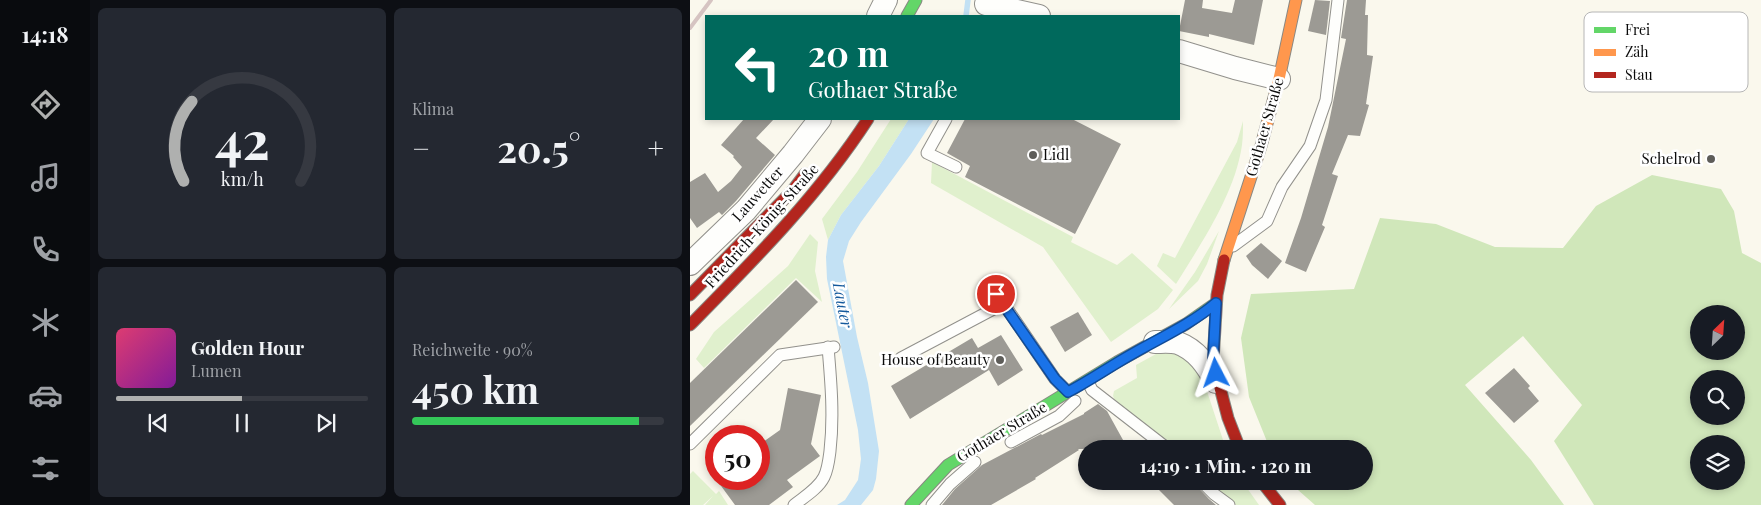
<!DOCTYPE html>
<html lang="de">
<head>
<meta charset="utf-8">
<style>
  body { margin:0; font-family:"Playfair Display",serif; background:#242831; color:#f1f3f6; height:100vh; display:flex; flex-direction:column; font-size:19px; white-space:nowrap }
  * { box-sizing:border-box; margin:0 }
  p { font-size:16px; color:#9ea1a6 }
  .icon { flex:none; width:28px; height:28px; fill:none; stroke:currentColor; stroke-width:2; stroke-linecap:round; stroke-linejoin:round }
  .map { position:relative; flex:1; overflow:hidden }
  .panel { display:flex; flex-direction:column; gap:8px; padding:8px; background:#0d0f14; width:600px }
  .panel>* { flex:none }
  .banner { position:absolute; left:15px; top:15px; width:475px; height:105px; border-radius:0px; box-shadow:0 2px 8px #0003; background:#00695c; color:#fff; overflow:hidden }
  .needle { width:32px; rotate:25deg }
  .fabs { position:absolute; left:1000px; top:305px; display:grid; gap:10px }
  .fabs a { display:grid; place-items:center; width:55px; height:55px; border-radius:50%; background:#171b24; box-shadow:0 2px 8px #0003; font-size:25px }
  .speed { position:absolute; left:15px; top:425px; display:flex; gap:10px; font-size:25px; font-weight:700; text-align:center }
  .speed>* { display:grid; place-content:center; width:65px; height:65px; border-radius:50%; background:#171b24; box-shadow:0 2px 8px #0003; line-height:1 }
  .speed .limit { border:8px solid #d22; background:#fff; color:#111 }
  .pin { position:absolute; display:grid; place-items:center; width:42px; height:42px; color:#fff; margin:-21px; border:2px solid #fff; border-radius:50%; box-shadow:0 1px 5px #0007 }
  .me { position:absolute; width:55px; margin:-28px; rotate:356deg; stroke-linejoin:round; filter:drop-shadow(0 0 4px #0008) }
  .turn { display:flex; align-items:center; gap:18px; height:105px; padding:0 20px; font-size:22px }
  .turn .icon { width:65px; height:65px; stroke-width:2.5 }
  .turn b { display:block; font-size:35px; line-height:42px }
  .big { font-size:38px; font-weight:700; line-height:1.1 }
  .panel .card { flex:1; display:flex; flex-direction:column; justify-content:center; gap:8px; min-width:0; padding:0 18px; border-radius:8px; background:#242831 }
  .panel .dial { align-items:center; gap:0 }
  .dial svg { height:130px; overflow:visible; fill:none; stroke:#363941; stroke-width:7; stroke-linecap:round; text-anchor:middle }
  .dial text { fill:#f1f3f6; stroke:none }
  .song { display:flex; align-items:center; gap:15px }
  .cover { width:60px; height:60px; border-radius:8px; background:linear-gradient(135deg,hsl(340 70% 55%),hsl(290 70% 35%)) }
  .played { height:5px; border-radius:2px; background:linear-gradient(90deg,#afb0af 50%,#363941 50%) }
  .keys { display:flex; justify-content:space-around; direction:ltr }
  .heat { display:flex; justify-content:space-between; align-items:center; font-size:28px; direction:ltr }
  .charge { height:8px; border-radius:4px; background:linear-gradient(90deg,#34c759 90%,#363941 0) }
  .panel .tiles { flex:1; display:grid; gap:8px; grid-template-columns:repeat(2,1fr) }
  .trip { position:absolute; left:388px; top:440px; width:295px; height:50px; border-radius:25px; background:#171b24; box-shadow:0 2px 8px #0003; font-weight:700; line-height:50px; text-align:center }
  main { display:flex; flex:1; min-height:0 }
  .dock { display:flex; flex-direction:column; width:90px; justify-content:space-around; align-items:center; background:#090b0e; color:#9ea1a6 }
  .dock .icon { width:35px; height:35px }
  .dock .current { color:#afb0af }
  .dock b { font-size:22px; color:#f1f3f6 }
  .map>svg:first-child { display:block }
  .green { fill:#e0f0cd }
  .forest { fill:#d0e7ba; fill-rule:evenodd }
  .water { fill:#c3e1f4 }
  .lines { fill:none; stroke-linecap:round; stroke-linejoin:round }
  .stream { stroke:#c3e1f4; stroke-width:5.5 }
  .building { fill:#9c9a94 }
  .lane-casing { stroke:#92918c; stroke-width:13 }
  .street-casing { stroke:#92918c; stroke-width:24 }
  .fast-casing { stroke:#898883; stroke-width:13 }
  .slow-casing { stroke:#898883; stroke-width:13 }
  .jam-casing { stroke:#898883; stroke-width:13 }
  .lane { stroke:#fefefc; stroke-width:11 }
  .street { stroke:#fefefc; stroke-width:22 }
  .fast { stroke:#63d668; stroke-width:11 }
  .slow { stroke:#ff974d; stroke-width:11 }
  .jam { stroke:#b3261e; stroke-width:11 }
  .rail { stroke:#d6c4c2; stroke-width:4 }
  .route-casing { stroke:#114b97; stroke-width:12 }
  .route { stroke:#1a73e8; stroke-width:9 }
  .poi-dot { fill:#5e5d59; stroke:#fff; stroke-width:2 }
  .labels { text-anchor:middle; stroke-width:5; stroke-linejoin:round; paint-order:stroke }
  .street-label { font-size:15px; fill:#0a0a0a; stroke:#fff }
  .poi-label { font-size:15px; fill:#0a0a0a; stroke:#fff; text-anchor:end }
  .water-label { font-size:16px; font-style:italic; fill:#14599c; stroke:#fff }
  .key { fill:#fff; stroke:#b6b6b6; stroke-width:1 }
  .key-label { font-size:14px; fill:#0a0a0a }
</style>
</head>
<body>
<main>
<nav class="dock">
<b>14:18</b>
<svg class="icon current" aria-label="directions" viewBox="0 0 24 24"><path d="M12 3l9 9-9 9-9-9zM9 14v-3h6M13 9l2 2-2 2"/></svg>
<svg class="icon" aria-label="music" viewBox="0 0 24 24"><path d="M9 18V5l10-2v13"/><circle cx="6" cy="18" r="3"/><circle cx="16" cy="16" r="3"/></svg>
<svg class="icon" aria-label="phone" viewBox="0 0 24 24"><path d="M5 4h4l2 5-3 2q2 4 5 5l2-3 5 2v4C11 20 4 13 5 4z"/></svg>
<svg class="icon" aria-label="climate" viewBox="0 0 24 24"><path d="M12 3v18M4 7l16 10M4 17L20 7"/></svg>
<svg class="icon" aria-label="car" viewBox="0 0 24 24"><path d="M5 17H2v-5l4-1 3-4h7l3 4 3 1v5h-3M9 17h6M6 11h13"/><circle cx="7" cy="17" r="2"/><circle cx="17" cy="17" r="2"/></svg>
<svg class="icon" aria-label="filters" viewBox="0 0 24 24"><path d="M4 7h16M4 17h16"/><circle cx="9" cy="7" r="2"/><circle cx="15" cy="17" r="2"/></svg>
</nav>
<section class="panel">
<div class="tiles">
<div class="card dial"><svg viewBox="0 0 100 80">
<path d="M14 69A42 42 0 1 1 86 69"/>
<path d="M14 69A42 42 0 0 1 19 20" stroke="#afb0af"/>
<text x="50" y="56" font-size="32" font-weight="700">42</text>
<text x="50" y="72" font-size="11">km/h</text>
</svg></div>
<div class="card"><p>Klima</p>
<div class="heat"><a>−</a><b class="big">20.5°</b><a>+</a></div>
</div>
<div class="card">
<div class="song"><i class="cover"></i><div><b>Golden Hour</b><p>Lumen</p></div></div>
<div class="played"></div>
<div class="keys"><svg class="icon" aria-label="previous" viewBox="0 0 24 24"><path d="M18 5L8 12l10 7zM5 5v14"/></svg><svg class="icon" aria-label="pause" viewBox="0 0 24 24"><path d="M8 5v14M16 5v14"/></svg><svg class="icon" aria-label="next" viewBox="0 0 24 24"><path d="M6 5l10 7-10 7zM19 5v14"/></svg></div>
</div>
<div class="card"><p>Reichweite · 90%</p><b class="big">450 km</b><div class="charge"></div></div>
</div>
</section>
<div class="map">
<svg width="1071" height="505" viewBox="0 0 1071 505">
  <rect width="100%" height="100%" fill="#faf8ed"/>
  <!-- green -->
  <g class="green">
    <polygon points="201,119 219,119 189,166 151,215 138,240 132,219 167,172"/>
    <path d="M553,121C553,129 553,137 552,145C545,194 512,242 486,284L467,266L473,253L485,258L547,142Z"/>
    <polygon points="242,162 383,237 381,242 427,265 442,253 483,290 468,309 421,342 353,247 241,183"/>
    <polygon points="529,231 517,264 508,281 479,309 505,272"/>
    <polygon points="120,234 128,242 125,271 132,302 106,278 14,368 6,359 24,332 98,266"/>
    <polygon points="480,351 492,352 512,376 536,449 484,449 425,401 423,396 424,391 447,378 446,365 466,354"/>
    <polygon points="3,471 26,494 29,491 38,505 15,505 23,496 13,505 0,505 0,474"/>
    <polygon points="518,481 552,481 569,505 546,505"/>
  </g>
  <!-- forest -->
  <path class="forest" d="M962,175L1031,189L1044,211L1052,253L1071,263V505H904L864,441L892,405L833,336L775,385L841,460L874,505H625L608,490L601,481H674V449H580L559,397L551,338L561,294L664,289L690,218L746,224L805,247L873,248L906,206ZM1009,314H1046V351H1009ZM1009,379H1046V416H1009ZM1009,444H1046V481H1009Z"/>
  <!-- water -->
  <polygon class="water" points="219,119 244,119 221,154 171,222 159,241 153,261 167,337 178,383 189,451 186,479 183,490 171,505 147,505 155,500 168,480 171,459 168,430 137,279 136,257 138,240 151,215 189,166"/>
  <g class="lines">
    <!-- stream -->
    <polyline class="stream" points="276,16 278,0"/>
  </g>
  <!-- building -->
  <g class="building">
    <polygon points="495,0 513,0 512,8 542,13 545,0 573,0 564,45 519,34 519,37 489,31"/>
    <polygon points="625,0 640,1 636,35 618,31"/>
    <polygon points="657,0 676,0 675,15 678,15 677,55 683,56 676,104 679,105 670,136 658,135 642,174 648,176 632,225 635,227 616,272 595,263 611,218 638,127 656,39 651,38"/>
    <polygon points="54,119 84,119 66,138 85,155 46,201 32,215 29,212 7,228 0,218 0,182 15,173 28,192 41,181 52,167 43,157 44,156 31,145"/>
    <polygon points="275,119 382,119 431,144 385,234 275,177 280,166 257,153"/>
    <polygon points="571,243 592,261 578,279 562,265 556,256"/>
    <polygon points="106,280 128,302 0,426 0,383"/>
    <polygon points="388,312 402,335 375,352 360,327"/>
    <polygon points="311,335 333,370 308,386 299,370 220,419 201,386 282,338 288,348"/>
    <polygon points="824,368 840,386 838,388 849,401 824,423 795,393"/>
    <polygon points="98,388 131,395 121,444 130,456 97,480 103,487 79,505 45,505 26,479 69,479 69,445 90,430"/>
    <polygon points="408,404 417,411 438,449 388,449 389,450 345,478 346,479 301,505 252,505 265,489 292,465 351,434 352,435 394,414 394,413"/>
    <polygon points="460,481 502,481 519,499 526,505 484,505"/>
  </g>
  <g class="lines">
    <defs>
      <g id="lane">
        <polyline points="256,119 237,153 266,167"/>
        <polyline points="543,246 577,221 592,187 620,146 636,100 648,0"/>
        <polyline points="307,294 365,379 378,392"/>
        <polyline points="211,358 313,304"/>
        <polyline points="398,382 402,390 478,449"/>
        <polyline points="321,442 369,416 385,401"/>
        <polyline points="0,444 90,355 144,347"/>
        <polyline points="511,481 524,494 539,505"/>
        <path d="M104,505C114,497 128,489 134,477C138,469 139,459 140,451C144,416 141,382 138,347"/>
        <polyline points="242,505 260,484 285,462"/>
      </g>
      <g id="street">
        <polyline points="296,4 349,16"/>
        <polyline points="188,16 196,0"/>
        <polyline points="489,51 545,68 589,79"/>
        <polyline points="0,264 56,210 103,154 130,119"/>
        <path d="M465,342C472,342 481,341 488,343C507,350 517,366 526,382"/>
      </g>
      <g id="fast">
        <polyline points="217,16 226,0"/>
        <polyline points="221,505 258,465 427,362 496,324 526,303"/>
      </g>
      <polyline id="slow" points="534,260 571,146 589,79 606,0"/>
      <g id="jam">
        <polyline points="534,260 527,295 523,361 538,418 550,449"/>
        <polyline points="0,295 103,190 115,174"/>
        <path d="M0,325C64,260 128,196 178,119"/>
        <polyline points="571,481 590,505"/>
      </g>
    </defs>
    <!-- lane casing -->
    <use href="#lane" class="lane-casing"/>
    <!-- street casing -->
    <use href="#street" class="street-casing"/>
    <!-- fast casing -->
    <use href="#fast" class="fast-casing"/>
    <!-- slow casing -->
    <use href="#slow" class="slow-casing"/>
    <!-- jam casing -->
    <use href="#jam" class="jam-casing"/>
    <!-- lane -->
    <use href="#lane" class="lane"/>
    <!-- street -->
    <use href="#street" class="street"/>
    <!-- fast -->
    <use href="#fast" class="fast"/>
    <!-- slow -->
    <use href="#slow" class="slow"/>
    <!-- jam -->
    <use href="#jam" class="jam"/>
    <!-- rail -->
    <polyline class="rail" points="0,28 21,0"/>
  </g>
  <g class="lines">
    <defs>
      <path id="route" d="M306,294L365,379L378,392C401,380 422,365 444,353C472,337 501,324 526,303L523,361L526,373"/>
    </defs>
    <!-- route casing -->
    <use href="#route" class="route-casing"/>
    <!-- route -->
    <use href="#route" class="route"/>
  </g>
  <!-- markers -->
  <g class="poi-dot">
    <circle cx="343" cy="155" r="5"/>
    <circle cx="1021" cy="159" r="5"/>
    <circle cx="310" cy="360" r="5"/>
  </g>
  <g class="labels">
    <!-- street labels -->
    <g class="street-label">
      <text transform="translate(575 127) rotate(-74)" y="5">Gothaer Straße</text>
      <text transform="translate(68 194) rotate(-48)" y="5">Lauwetter</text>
      <text transform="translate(72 226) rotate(-48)" y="5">Friedrich-König-Straße</text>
      <text transform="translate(312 432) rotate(-31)" y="5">Gothaer Straße</text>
    </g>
    <!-- poi labels -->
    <g class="poi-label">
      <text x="353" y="160" text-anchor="start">Lidl</text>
      <text x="1011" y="164">Schelrod</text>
      <text x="300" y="365">House of Beauty</text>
    </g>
    <!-- water labels -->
    <g class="water-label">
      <text transform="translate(153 305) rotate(79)" y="6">Lauter</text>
    </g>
  </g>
  <!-- legend -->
  <rect x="894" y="12" width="164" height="80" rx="8" class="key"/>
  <rect x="904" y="27" width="22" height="6" fill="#63d668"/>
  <rect x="904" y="49" width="22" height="7" fill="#ff974d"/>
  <rect x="904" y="72" width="22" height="6" fill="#b3261e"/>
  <g class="key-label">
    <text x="935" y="35">Frei</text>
    <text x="935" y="57">Zäh</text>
    <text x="935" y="80">Stau</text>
  </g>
</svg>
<div class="fabs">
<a><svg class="needle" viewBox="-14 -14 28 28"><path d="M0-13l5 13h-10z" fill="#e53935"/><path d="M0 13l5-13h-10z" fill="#9ea1a6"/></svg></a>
<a><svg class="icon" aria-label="search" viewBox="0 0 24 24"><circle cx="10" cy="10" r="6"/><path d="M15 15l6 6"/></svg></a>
<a><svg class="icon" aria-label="layers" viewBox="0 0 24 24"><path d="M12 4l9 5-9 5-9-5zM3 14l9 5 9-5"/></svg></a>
</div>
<div class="speed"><div class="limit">50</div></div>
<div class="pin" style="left:306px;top:294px;background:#d93025"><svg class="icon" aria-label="arrive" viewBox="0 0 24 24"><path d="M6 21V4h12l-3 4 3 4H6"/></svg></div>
<svg class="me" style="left:526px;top:373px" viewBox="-20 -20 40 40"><path d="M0-17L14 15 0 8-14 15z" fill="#1a73e8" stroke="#fff" stroke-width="4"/></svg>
<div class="trip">14:19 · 1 Min. · 120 m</div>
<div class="banner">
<div class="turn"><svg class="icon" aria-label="left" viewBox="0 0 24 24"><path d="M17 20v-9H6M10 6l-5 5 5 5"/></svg><div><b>20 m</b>Gothaer Straße</div></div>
</div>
</div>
</main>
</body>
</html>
